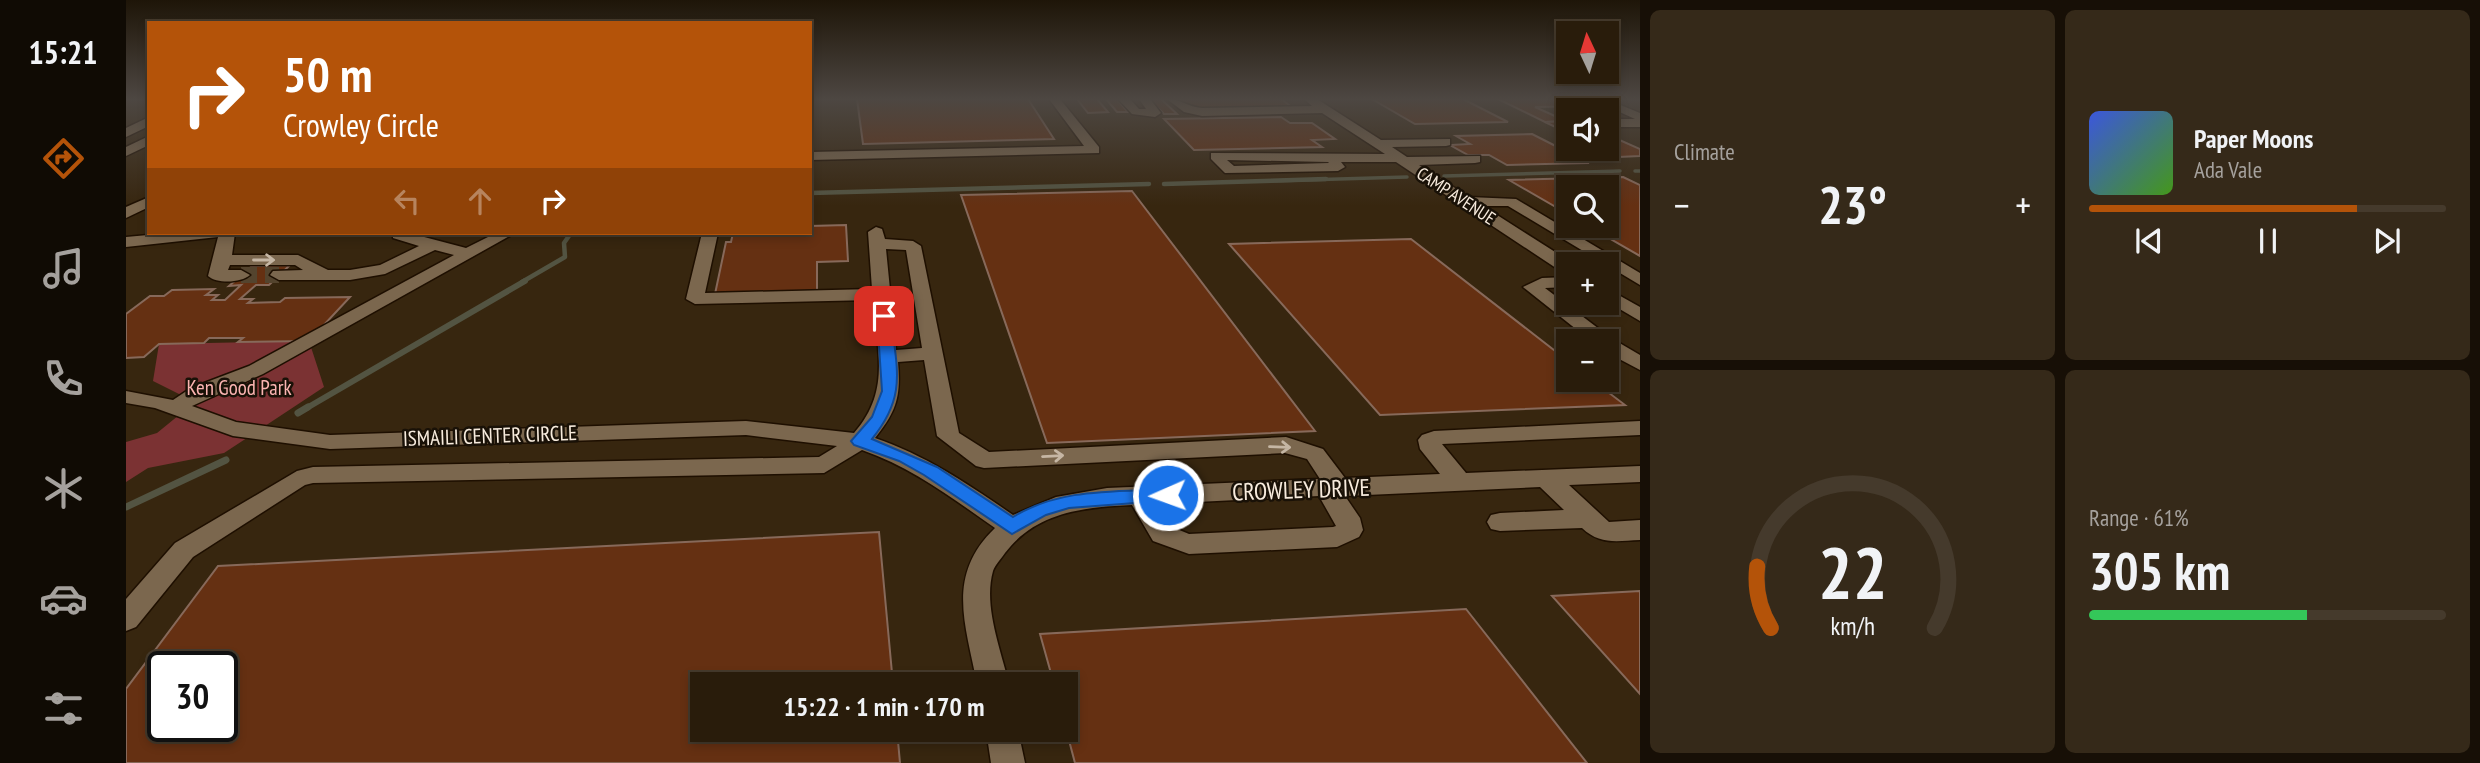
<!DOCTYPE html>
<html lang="en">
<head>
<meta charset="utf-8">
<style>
  body { margin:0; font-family:"PT Sans Narrow",sans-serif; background:#352919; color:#f1f3f6; height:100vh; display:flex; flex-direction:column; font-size:26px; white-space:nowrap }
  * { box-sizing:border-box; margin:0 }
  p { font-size:23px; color:#a5a19d }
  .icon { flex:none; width:38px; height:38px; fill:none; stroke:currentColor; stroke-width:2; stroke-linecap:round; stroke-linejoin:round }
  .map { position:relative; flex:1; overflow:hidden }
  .sheet { display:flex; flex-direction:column; gap:10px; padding:10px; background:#170f06; width:840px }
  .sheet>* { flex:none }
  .top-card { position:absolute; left:21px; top:21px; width:665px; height:214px; border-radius:0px; box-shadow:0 4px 10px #0003,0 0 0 2px #453a2c; background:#b45309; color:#fff; overflow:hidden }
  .needle { width:46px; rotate:356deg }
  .controls { position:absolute; left:1430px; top:21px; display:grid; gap:14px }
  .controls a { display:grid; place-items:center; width:63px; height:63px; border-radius:0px; background:#291c0b; box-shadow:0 4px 10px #0003,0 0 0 2px #453a2c; font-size:35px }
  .speed { position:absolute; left:21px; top:651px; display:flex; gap:14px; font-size:35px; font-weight:700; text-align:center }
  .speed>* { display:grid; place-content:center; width:91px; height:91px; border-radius:50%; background:#291c0b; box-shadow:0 4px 10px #0003,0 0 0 2px #453a2c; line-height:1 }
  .speed .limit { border:4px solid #111; border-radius:10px; background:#fff; color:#111 }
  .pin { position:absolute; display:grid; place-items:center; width:60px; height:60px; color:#fff; margin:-30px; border-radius:14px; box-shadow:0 4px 10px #0006 }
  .me { position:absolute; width:77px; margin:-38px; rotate:268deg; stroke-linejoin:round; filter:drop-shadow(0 0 5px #0008) }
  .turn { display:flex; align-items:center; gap:24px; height:147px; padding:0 21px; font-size:32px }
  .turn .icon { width:91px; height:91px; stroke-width:2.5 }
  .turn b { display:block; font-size:49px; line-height:60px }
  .lanes { display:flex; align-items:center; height:66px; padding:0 21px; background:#0003; justify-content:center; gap:35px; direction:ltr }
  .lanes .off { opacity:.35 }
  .big { font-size:52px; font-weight:700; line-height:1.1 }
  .sheet .card { flex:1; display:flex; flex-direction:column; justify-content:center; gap:10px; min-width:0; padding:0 24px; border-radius:10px; background:#352919 }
  .sheet .dial { align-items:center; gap:0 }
  .dial svg { height:182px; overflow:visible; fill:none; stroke:#453a2c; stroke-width:7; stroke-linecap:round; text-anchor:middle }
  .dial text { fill:#f1f3f6; stroke:none }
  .song { display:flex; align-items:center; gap:21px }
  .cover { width:84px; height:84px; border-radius:10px; background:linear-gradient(135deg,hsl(230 70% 55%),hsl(100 70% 35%)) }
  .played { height:7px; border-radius:4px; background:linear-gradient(90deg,#b45309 75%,#453a2c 75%) }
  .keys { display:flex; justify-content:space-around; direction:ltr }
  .heat { display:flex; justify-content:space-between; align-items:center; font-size:38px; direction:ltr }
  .charge { height:10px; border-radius:5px; background:linear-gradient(90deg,#34c759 61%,#453a2c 0) }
  .sheet .tiles { flex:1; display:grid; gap:10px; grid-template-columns:repeat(2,1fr) }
  .trip { position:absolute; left:564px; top:672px; width:388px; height:70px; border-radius:0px; background:#291c0b; box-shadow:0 4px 10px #0003,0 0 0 2px #453a2c; font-weight:700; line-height:70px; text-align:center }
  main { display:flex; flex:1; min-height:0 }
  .menu { display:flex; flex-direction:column; width:126px; justify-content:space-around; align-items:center; background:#100b04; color:#a5a19d }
  .menu .icon { width:49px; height:49px }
  .menu .selected { color:#b45309 }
  .menu b { font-size:32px; color:#f1f3f6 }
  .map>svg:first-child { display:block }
  .green { fill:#7b3233 }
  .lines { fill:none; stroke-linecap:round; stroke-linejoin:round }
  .stream-far3 { stroke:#535442; stroke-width:3.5 }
  .stream-far2 { stroke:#535442; stroke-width:4.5 }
  .stream-far1 { stroke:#535442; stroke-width:6 }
  .stream { stroke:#535442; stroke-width:7 }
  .building { fill:#653012; stroke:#87695a; stroke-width:2; fill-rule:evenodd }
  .minor-tunnel { stroke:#54442e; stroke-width:16; stroke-dasharray:16 8; stroke-linecap:butt }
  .minor-casing { stroke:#1e0f00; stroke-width:3 }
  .minor { fill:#7b674e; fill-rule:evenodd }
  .oneway { stroke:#c5b6a4 }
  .route { fill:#1a73e8; stroke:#114b97; stroke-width:2 }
  .labels { text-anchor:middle; stroke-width:5; stroke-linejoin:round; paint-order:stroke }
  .far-street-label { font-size:18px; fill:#f7ebdd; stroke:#191107 }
  .park-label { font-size:21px; fill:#fbb4b1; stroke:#191107 }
  .street-label { font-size:21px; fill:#f7ebdd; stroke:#191107 }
  .near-street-label { font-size:24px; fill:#f7ebdd; stroke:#191107 }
</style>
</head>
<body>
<main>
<nav class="menu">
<b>15:21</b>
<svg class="icon selected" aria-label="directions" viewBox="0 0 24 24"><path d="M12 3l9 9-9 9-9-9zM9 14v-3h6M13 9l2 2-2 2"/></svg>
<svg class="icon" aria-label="music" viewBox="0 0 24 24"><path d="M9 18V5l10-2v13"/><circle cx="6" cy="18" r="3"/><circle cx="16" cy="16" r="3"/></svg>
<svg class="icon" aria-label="phone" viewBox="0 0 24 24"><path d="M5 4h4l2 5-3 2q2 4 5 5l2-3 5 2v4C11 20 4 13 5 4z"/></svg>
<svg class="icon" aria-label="climate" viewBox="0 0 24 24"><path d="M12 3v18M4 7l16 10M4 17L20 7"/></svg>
<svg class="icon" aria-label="car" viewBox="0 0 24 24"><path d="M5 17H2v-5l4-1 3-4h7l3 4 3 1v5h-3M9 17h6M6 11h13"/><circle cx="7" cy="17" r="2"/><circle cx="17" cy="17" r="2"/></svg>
<svg class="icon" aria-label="filters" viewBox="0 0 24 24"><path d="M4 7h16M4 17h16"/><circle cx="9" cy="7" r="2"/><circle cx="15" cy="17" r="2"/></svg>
</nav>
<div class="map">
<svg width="1514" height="763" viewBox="0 0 1514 763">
  <rect width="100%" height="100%" fill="#37260f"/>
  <!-- green -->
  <polygon class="green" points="183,341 198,387 98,453 22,468 0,482 0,442 31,433 69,402 27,381 33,344"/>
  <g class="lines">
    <!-- stream-far3 -->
    <g class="stream-far3">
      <polyline points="1509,171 1514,171"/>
      <polyline points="1318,176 1494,171"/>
      <polyline points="1140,181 1281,177"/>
    </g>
    <!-- stream-far2 -->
    <g class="stream-far2">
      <polyline points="1038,184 1200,179"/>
      <polyline points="684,193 1023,184"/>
      <polyline points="396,282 439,257 438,243 445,233"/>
    </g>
    <!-- stream-far1 -->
    <polyline class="stream-far1" points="179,409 399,281"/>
    <!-- stream -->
    <g class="stream">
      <polyline points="172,413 182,407"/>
      <polyline points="0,507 100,460"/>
    </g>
  </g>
  <!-- building -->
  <g class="building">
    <polygon points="731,99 902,99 928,139 737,144"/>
    <polygon points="951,99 971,99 982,112 962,113"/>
    <polygon points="980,99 991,99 1002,112 991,112"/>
    <polygon points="1023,99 1035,99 1051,114 1038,114"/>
    <polygon points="1051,99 1155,99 1167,108 1075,110 1060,107"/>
    <polygon points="1246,99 1337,99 1382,122 1289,124"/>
    <polygon points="1372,99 1452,99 1467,106 1409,107 1440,121 1419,122"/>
    <polygon points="1155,117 1164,123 1186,123 1209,139 1186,140 1196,147 1068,150 1038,119"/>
    <polygon points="1442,121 1442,133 1419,122"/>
    <polygon points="1406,134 1463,163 1381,165 1363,155 1342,155 1324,145 1344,144 1330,136"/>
    <polygon points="1480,134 1514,149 1514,156 1492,157 1476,149 1480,149"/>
    <polygon points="1497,177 1514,185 1514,256 1462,226 1480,226 1480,187 1442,187 1442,214 1383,180"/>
    <polygon points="1006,191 1189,431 921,443 835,195"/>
    <polygon points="720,225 722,261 691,262 691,291 589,294 600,242 605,242 607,233 684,233 684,226"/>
    <polygon points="1285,239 1442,361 1442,380 1466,380 1499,405 1254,415 1103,244"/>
    <polygon points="164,265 143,285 130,285 114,299 127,299 122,303 154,302 159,298 224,297 183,341 112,342 117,338 83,338 78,343 33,344 18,357 0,358 0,314 24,296 38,296 46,290 88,289 80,295 92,295 86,300 99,300 115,285 103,286 126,266"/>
    <path d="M753,532L767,684H576V730H771L774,763H0V689L92,566ZM37,667H96V726H37Z"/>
    <polygon points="1514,591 1514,694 1426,596"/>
    <polygon points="1340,609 1461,763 949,763 940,729 940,684 928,684 914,634"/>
  </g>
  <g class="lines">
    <!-- minor-tunnel -->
    <polyline class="minor-tunnel" points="115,275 153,275"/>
    <defs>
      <g id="minor">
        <polygon points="923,99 934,99 973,147 973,153 684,160 684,152 958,146"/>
        <polygon points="992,99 1004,99 1013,109 1020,109 1013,99 1024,99 1035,113 1029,117 1006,114"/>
        <path d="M1041,99C1055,99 1062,107 1076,108L1186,106L1178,99H1191L1255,140L1324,139V145L1320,146L1266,147L1281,157L1354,156V162L1349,163L1293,165L1343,197L1390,199L1514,273V285L1382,206H1357L1448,264H1442V273L1436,272L1270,162H1215L1219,167L1212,171L1099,173L1085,159V153L1259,154L1196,113L1076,116L1058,112ZM1101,160L1202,162L1203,163L1108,166Z"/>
        <polygon points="1465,99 1480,99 1514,113 1514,127 1480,127 1480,119 1509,119"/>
        <polygon points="23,117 23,126 0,137 0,128"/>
        <polygon points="23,136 23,145 0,156 0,147"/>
        <polygon points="23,197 23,207 0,218 0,207"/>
        <path d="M750,227L756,229L759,239L787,241L795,246L833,433L863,452L1160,437L1197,449L1219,478L1314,474L1294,449L1292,440L1296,435L1308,431L1514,421V435L1316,444L1340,473L1514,466V482L1443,485L1483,522L1514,520V540C1490,541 1474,545 1456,528L1374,531L1365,529L1361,522L1365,515L1374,513L1438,510L1414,487L1219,496L1234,518L1237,530L1233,537L1211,547L1063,554L1027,541L1006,505C958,507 910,512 879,553C875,559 869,565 867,571C857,606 875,650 883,684H851C840,625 819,576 869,528C826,498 787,468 736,450L698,473L187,483L179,485L67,557L10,627L0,631V599L49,543L171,471L187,467L693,457L711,446L620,435L204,449L107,436L29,408L0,403V391L47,400L65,388L123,366L328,255L309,250L259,274L224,280H153L144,275L147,271L177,270L169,265H104L102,270H115L124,275C115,283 91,284 82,276L92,237L0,247V237L44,233H109L106,255H172L202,270H224L254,265L293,246L267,238V233H283L340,248L370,233H389L137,374L66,406L110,422L204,435L620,421L728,433C765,391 751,351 747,300L569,304L560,299L576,233H592L579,293L746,289L742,232ZM760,249L780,250L796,348L770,350ZM798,360L811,436L850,466L858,468L1159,453L1181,459L1194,479L981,488L930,497L887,515C842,484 801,456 749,438C771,411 775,396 772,362ZM1193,496L1210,526L1207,527L1063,534L1046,527L1031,504Z"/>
        <polygon points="1442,277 1442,287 1419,288 1485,338 1514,355 1514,370 1480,352 1480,341 1465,341 1397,287 1416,278"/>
        <polygon points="1480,288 1514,307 1514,321 1480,301"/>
        <polygon points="860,730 892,730 899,763 865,763"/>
      </g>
    </defs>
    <!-- minor casing -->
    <use href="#minor" class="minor-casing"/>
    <!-- minor -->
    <use href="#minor" class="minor"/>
  </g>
  <!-- one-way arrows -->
  <defs><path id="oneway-shaft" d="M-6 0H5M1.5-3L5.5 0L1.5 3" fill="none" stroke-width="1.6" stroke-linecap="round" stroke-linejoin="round" transform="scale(1.75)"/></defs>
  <g class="oneway">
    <use href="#oneway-shaft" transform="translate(138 260)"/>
    <use href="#oneway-shaft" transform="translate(1154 447) rotate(2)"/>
    <use href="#oneway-shaft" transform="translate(927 456) rotate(-3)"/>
  </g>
  <!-- sky -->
  <linearGradient id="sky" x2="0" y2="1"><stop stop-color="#1e1508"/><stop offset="0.48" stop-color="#4d4742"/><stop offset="1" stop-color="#4d4742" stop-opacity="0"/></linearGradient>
  <rect width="1514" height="206" fill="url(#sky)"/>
  <!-- route -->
  <path class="route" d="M758,311L765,316C770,368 782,395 746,439L811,467L887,517C934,488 988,492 1042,489L1051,495L1049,500L943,508L920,515L886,534L798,475L773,461L728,445L725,441L746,417L756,391L751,316Z"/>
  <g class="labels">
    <!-- far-street labels -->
    <g class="far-street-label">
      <text transform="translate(1330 196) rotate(33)" y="6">CAMP AVENUE</text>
    </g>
    <!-- park labels -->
    <g class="park-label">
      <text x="113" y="395">Ken Good Park</text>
    </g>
    <!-- street labels -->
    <g class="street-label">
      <text transform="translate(364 436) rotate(-2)" y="7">ISMAILI CENTER CIRCLE</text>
    </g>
    <!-- near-street labels -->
    <g class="near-street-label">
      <text transform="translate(1175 490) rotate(-2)" y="8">CROWLEY DRIVE</text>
    </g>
  </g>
</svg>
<div class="controls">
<a><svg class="needle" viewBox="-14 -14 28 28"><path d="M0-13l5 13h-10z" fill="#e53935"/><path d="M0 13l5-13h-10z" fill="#a5a19d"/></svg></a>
<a><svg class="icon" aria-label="sound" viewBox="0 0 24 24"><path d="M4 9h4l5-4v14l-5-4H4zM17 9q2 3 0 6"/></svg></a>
<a><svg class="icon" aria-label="search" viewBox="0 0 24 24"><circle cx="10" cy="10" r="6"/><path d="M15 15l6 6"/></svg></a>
<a>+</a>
<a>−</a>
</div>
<div class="speed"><div class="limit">30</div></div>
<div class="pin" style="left:758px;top:316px;background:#d93025"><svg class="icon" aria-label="arrive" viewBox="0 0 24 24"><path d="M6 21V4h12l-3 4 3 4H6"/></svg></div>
<svg class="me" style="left:1042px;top:495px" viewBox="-20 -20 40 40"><circle r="17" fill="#1a73e8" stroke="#fff" stroke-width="3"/><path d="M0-11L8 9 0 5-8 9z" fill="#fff"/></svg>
<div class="trip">15:22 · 1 min · 170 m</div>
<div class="top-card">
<div class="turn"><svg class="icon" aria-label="right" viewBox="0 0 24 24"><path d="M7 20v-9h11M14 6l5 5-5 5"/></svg><div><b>50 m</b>Crowley Circle</div></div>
<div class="lanes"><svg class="icon off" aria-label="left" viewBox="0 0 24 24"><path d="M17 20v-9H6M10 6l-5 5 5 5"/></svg><svg class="icon off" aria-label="ahead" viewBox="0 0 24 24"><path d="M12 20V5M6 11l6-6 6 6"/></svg><svg class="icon" aria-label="right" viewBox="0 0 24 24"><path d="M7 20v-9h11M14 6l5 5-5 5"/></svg></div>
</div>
</div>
<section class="sheet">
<div class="tiles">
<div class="card"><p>Climate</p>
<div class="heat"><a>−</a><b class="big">23°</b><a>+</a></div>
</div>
<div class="card">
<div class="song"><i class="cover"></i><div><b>Paper Moons</b><p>Ada Vale</p></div></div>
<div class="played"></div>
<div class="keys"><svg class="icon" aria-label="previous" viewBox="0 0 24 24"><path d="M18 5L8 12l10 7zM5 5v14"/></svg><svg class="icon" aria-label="pause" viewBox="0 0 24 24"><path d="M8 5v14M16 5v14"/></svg><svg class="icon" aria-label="next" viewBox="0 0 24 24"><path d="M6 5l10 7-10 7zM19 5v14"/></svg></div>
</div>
<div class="card dial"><svg viewBox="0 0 100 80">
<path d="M14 69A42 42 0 1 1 86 69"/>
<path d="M14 69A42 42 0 0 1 8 42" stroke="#b45309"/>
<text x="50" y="56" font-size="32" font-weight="700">22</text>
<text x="50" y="72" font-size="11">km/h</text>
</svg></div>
<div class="card"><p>Range · 61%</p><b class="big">305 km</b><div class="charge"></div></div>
</div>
</section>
</main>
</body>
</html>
